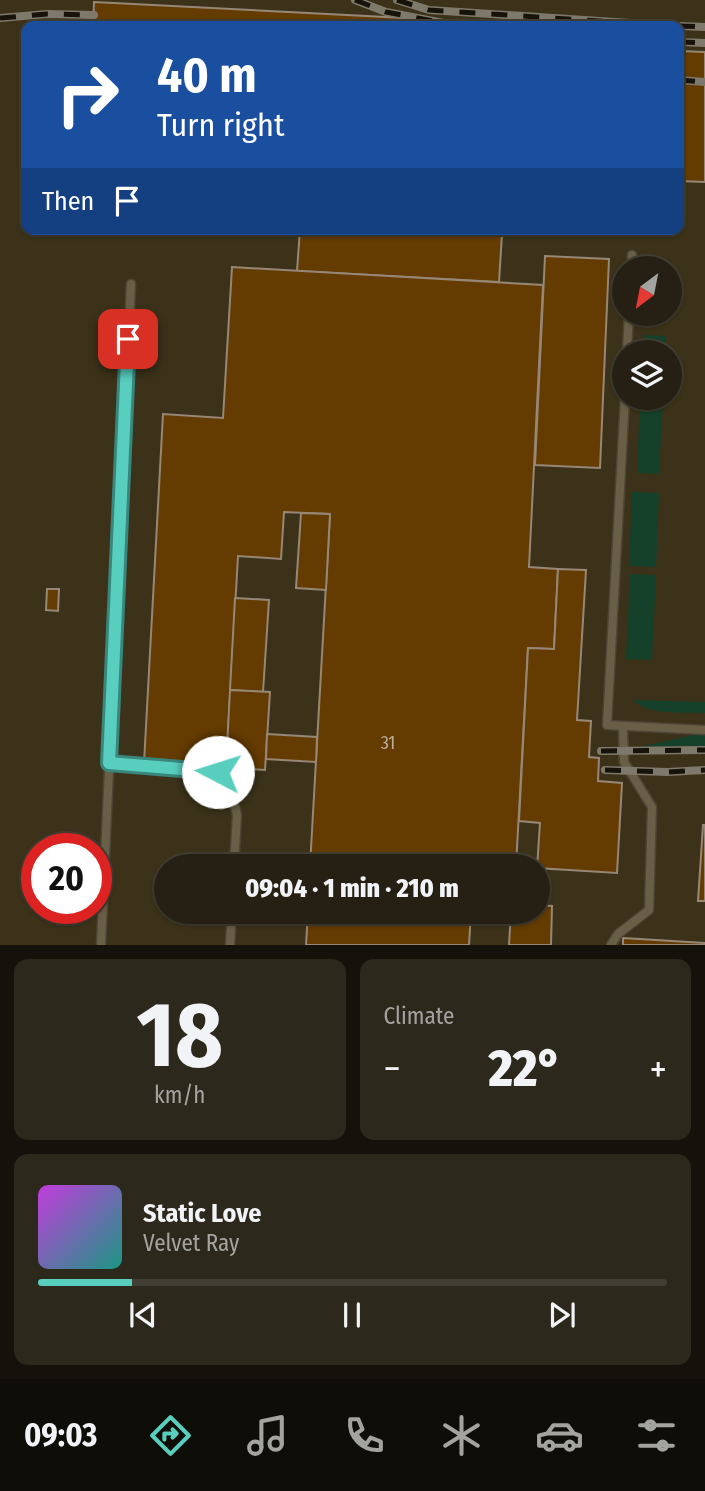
<!DOCTYPE html>
<html lang="en">
<head>
<meta charset="utf-8">
<style>
  body { margin:0; font-family:"Fira Sans Condensed",sans-serif; background:#2d281c; color:#f1f3f6; height:100vh; display:flex; flex-direction:column; font-size:26px; white-space:nowrap }
  * { box-sizing:border-box; margin:0 }
  p { font-size:23px; color:#a3a3a0 }
  .icon { flex:none; width:38px; height:38px; fill:none; stroke:currentColor; stroke-width:2; stroke-linecap:round; stroke-linejoin:round }
  .map { position:relative; height:945px; overflow:hidden }
  .details { display:flex; flex-direction:column; gap:14px; padding:14px; background:#14120a; flex:1 }
  .details>* { flex:none }
  .banner { position:absolute; left:21px; top:21px; width:663px; height:214px; border-radius:14px; box-shadow:0 2px 5px #0004,0 0 0 2px #423e33; background:#1a4fa0; color:#fff; overflow:hidden }
  .needle { width:46px; rotate:212deg }
  .tools { position:absolute; left:612px; top:256px; display:grid; gap:14px }
  .tools a { display:grid; place-items:center; width:70px; height:70px; border-radius:50%; background:#252013; box-shadow:0 2px 5px #0004,0 0 0 2px #423e33; font-size:35px }
  .speed { position:absolute; left:21px; top:833px; display:flex; gap:14px; font-size:35px; font-weight:700; text-align:center }
  .speed>* { display:grid; place-content:center; width:91px; height:91px; border-radius:50%; background:#252013; box-shadow:0 2px 5px #0004,0 0 0 2px #423e33; line-height:1 }
  .speed .limit { border:10px solid #d22; background:#fff; color:#111 }
  .pin { position:absolute; display:grid; place-items:center; width:60px; height:60px; color:#fff; margin:-30px; border-radius:14px; box-shadow:0 4px 10px #0006 }
  .me { position:absolute; width:77px; margin:-38px; rotate:275deg; stroke-linejoin:round; filter:drop-shadow(0 0 5px #0008) }
  .turn { display:flex; align-items:center; gap:24px; height:147px; padding:0 21px; font-size:32px }
  .turn .icon { width:91px; height:91px; stroke-width:2.5 }
  .turn b { display:block; font-size:49px; line-height:60px }
  .then { display:flex; align-items:center; height:66px; padding:0 21px; background:#0003; gap:14px; font-size:26px }
  .big { font-size:52px; font-weight:800; line-height:1.1 }
  .details .tile { flex:1; display:flex; flex-direction:column; justify-content:center; gap:10px; min-width:0; padding:0 24px; border-radius:14px; background:#2d281c }
  .details .dial { align-items:center; gap:0 }
  .dial b { font-size:91px; line-height:1 }
  .song { display:flex; align-items:center; gap:21px }
  .cover { width:84px; height:84px; border-radius:10px; background:linear-gradient(135deg,hsl(290 70% 55%),hsl(170 70% 35%)) }
  .played { height:7px; border-radius:4px; background:linear-gradient(90deg,#58cebf 15%,#423e33 15%) }
  .keys { display:flex; justify-content:space-around; direction:ltr }
  .heat { display:flex; justify-content:space-between; align-items:center; font-size:38px; direction:ltr }
  .details .tiles { flex:1; display:grid; gap:14px; grid-template-columns:1fr 1fr }
  .tile:last-child { grid-column:span 2 }
  .trip { position:absolute; left:154px; top:854px; width:396px; height:70px; border-radius:35px; background:#252013; box-shadow:0 2px 5px #0004,0 0 0 2px #423e33; font-weight:800; line-height:70px; text-align:center }
  .dock { display:flex; height:112px; justify-content:space-around; align-items:center; background:#0f0d08; color:#a3a3a0 }
  .dock .icon { width:49px; height:49px }
  .dock .current { color:#58cebf }
  .dock b { font-size:32px; color:#f1f3f6 }
  .map>svg:first-child { display:block }
  .built { fill:#3b3219; fill-rule:evenodd }
  .green { fill:#154029 }
  .building { fill:#643b01; stroke:#978777; stroke-width:2 }
  .lines { fill:none; stroke-linecap:round; stroke-linejoin:round }
  .lane-casing { stroke:#4c4535; stroke-width:11 }
  .lane { stroke:#695e46; stroke-width:8 }
  .rail-casing { stroke:#7f796b; stroke-width:8 }
  .rail { stroke:#16130b; stroke-width:5; stroke-dasharray:16; stroke-linecap:butt }
  .route-casing { stroke:#39867c; stroke-width:18 }
  .route { stroke:#58cebf; stroke-width:12 }
  .labels { text-anchor:middle; stroke-width:7; stroke-linejoin:round; paint-order:stroke }
  .number-label { font-size:18px; fill:#bcae98 }
</style>
</head>
<body>
<div class="map">
<svg width="705" height="945" viewBox="0 0 705 945">
  <rect width="100%" height="100%" fill="#312a19"/>
  <!-- built -->
  <path class="built" d="M0,0H705V945H0ZM26,26H679V229H26ZM625,268H670V313H625ZM625,352H670V397H625ZM37,849H96V908H37ZM166,866H537V912H166Z"/>
  <!-- green -->
  <g class="green">
    <polygon points="643,335 666,336 665,352 642,352"/>
    <polygon points="640,397 663,397 659,474 637,473"/>
    <polygon points="632,492 659,493 656,567 629,566"/>
    <polygon points="630,574 656,575 652,660 626,659"/>
    <path d="M632,700L705,702V713C681,712 652,716 632,700Z"/>
    <polygon points="693,735 705,735 705,746 639,747"/>
  </g>
  <!-- building -->
  <g class="building">
    <polygon points="94,2 405,18 405,26 93,26"/>
    <polygon points="679,51 705,52 705,182 679,181"/>
    <polygon points="300,229 423,229 502,234 499,282 297,271"/>
    <polygon points="545,256 609,259 600,468 535,465"/>
    <polygon points="232,267 543,285 529,567 558,569 554,649 528,648 516,866 310,866 330,514 284,512 281,559 238,556 226,767 144,763 163,414 223,418"/>
    <polygon points="301,513 330,514 326,590 296,588"/>
    <polygon points="558,569 586,570 577,720 591,721 589,757 599,758 598,781 622,783 617,873 537,868 540,823 519,821 528,648 554,649"/>
    <polygon points="47,589 59,589 58,611 46,610"/>
    <polygon points="235,598 269,600 263,692 230,690"/>
    <polygon points="230,690 270,692 265,770 226,767"/>
    <polygon points="267,734 317,737 316,762 266,759"/>
    <polygon points="703,825 705,825 705,901 698,901"/>
    <polygon points="537,905 552,906 551,945 509,945 511,912 537,912"/>
    <polygon points="308,912 471,912 469,945 306,945"/>
    <polygon points="623,938 705,943 705,945 623,945"/>
  </g>
  <g class="lines">
    <defs>
      <g id="lane">
        <polyline points="632,268 632,255"/>
        <polyline points="627,352 629,313"/>
        <polyline points="625,397 607,725 705,730"/>
        <polyline points="109,763 218,772 228,777 237,815 234,866"/>
        <polyline points="101,945 131,284"/>
        <polyline points="230,945 232,912"/>
        <polyline points="611,945 618,934 649,910 652,807 624,762 623,728"/>
      </g>
    </defs>
    <!-- lane casing -->
    <use href="#lane" class="lane-casing"/>
    <!-- lane -->
    <use href="#lane" class="lane"/>
    <defs>
      <g id="rail">
        <polyline points="355,0 386,12 459,26"/>
        <polyline points="397,0 429,10 676,26"/>
        <polyline points="0,18 47,14 94,15"/>
        <polyline points="679,26 705,27"/>
        <polyline points="679,42 705,43"/>
        <polyline points="679,80 705,82"/>
        <polyline points="601,751 705,750"/>
        <polyline points="605,770 668,772 705,770"/>
      </g>
    </defs>
    <!-- rail casing -->
    <use href="#rail" class="rail-casing"/>
    <!-- rail -->
    <use href="#rail" class="rail"/>
  </g>
  <g class="lines">
    <defs>
      <polyline id="route" points="128,339 109,763 218,772"/>
    </defs>
    <!-- route casing -->
    <use href="#route" class="route-casing"/>
    <!-- route -->
    <use href="#route" class="route"/>
  </g>
  <g class="labels">
    <!-- number labels -->
    <g class="number-label">
      <text x="388" y="749">31</text>
    </g>
  </g>
</svg>
<div class="tools">
<a><svg class="needle" viewBox="-14 -14 28 28"><path d="M0-13l5 13h-10z" fill="#e53935"/><path d="M0 13l5-13h-10z" fill="#a3a3a0"/></svg></a>
<a><svg class="icon" aria-label="layers" viewBox="0 0 24 24"><path d="M12 4l9 5-9 5-9-5zM3 14l9 5 9-5"/></svg></a>
</div>
<div class="speed"><div class="limit">20</div></div>
<div class="pin" style="left:128px;top:339px;background:#d93025"><svg class="icon" aria-label="arrive" viewBox="0 0 24 24"><path d="M6 21V4h12l-3 4 3 4H6"/></svg></div>
<svg class="me" style="left:218px;top:772px" viewBox="-20 -20 40 40"><circle r="19" fill="#fff"/><path d="M0-13L10 11 0 6-10 11z" fill="#58cebf"/></svg>
<div class="trip">09:04 · 1 min · 210 m</div>
<div class="banner">
<div class="turn"><svg class="icon" aria-label="right" viewBox="0 0 24 24"><path d="M7 20v-9h11M14 6l5 5-5 5"/></svg><div><b>40 m</b>Turn right</div></div>
<div class="then">Then<svg class="icon" aria-label="arrive" viewBox="0 0 24 24"><path d="M6 21V4h12l-3 4 3 4H6"/></svg></div>
</div>
</div>
<section class="details">
<div class="tiles">
<div class="tile dial"><b>18</b><p>km/h</p></div>
<div class="tile"><p>Climate</p>
<div class="heat"><a>−</a><b class="big">22°</b><a>+</a></div>
</div>
<div class="tile">
<div class="song"><i class="cover"></i><div><b>Static Love</b><p>Velvet Ray</p></div></div>
<div class="played"></div>
<div class="keys"><svg class="icon" aria-label="previous" viewBox="0 0 24 24"><path d="M18 5L8 12l10 7zM5 5v14"/></svg><svg class="icon" aria-label="pause" viewBox="0 0 24 24"><path d="M8 5v14M16 5v14"/></svg><svg class="icon" aria-label="next" viewBox="0 0 24 24"><path d="M6 5l10 7-10 7zM19 5v14"/></svg></div>
</div>
</div>
</section>
<nav class="dock">
<b>09:03</b>
<svg class="icon current" aria-label="directions" viewBox="0 0 24 24"><path d="M12 3l9 9-9 9-9-9zM9 14v-3h6M13 9l2 2-2 2"/></svg>
<svg class="icon" aria-label="music" viewBox="0 0 24 24"><path d="M9 18V5l10-2v13"/><circle cx="6" cy="18" r="3"/><circle cx="16" cy="16" r="3"/></svg>
<svg class="icon" aria-label="phone" viewBox="0 0 24 24"><path d="M5 4h4l2 5-3 2q2 4 5 5l2-3 5 2v4C11 20 4 13 5 4z"/></svg>
<svg class="icon" aria-label="climate" viewBox="0 0 24 24"><path d="M12 3v18M4 7l16 10M4 17L20 7"/></svg>
<svg class="icon" aria-label="car" viewBox="0 0 24 24"><path d="M5 17H2v-5l4-1 3-4h7l3 4 3 1v5h-3M9 17h6M6 11h13"/><circle cx="7" cy="17" r="2"/><circle cx="17" cy="17" r="2"/></svg>
<svg class="icon" aria-label="filters" viewBox="0 0 24 24"><path d="M4 7h16M4 17h16"/><circle cx="9" cy="7" r="2"/><circle cx="15" cy="17" r="2"/></svg>
</nav>
</body>
</html>
